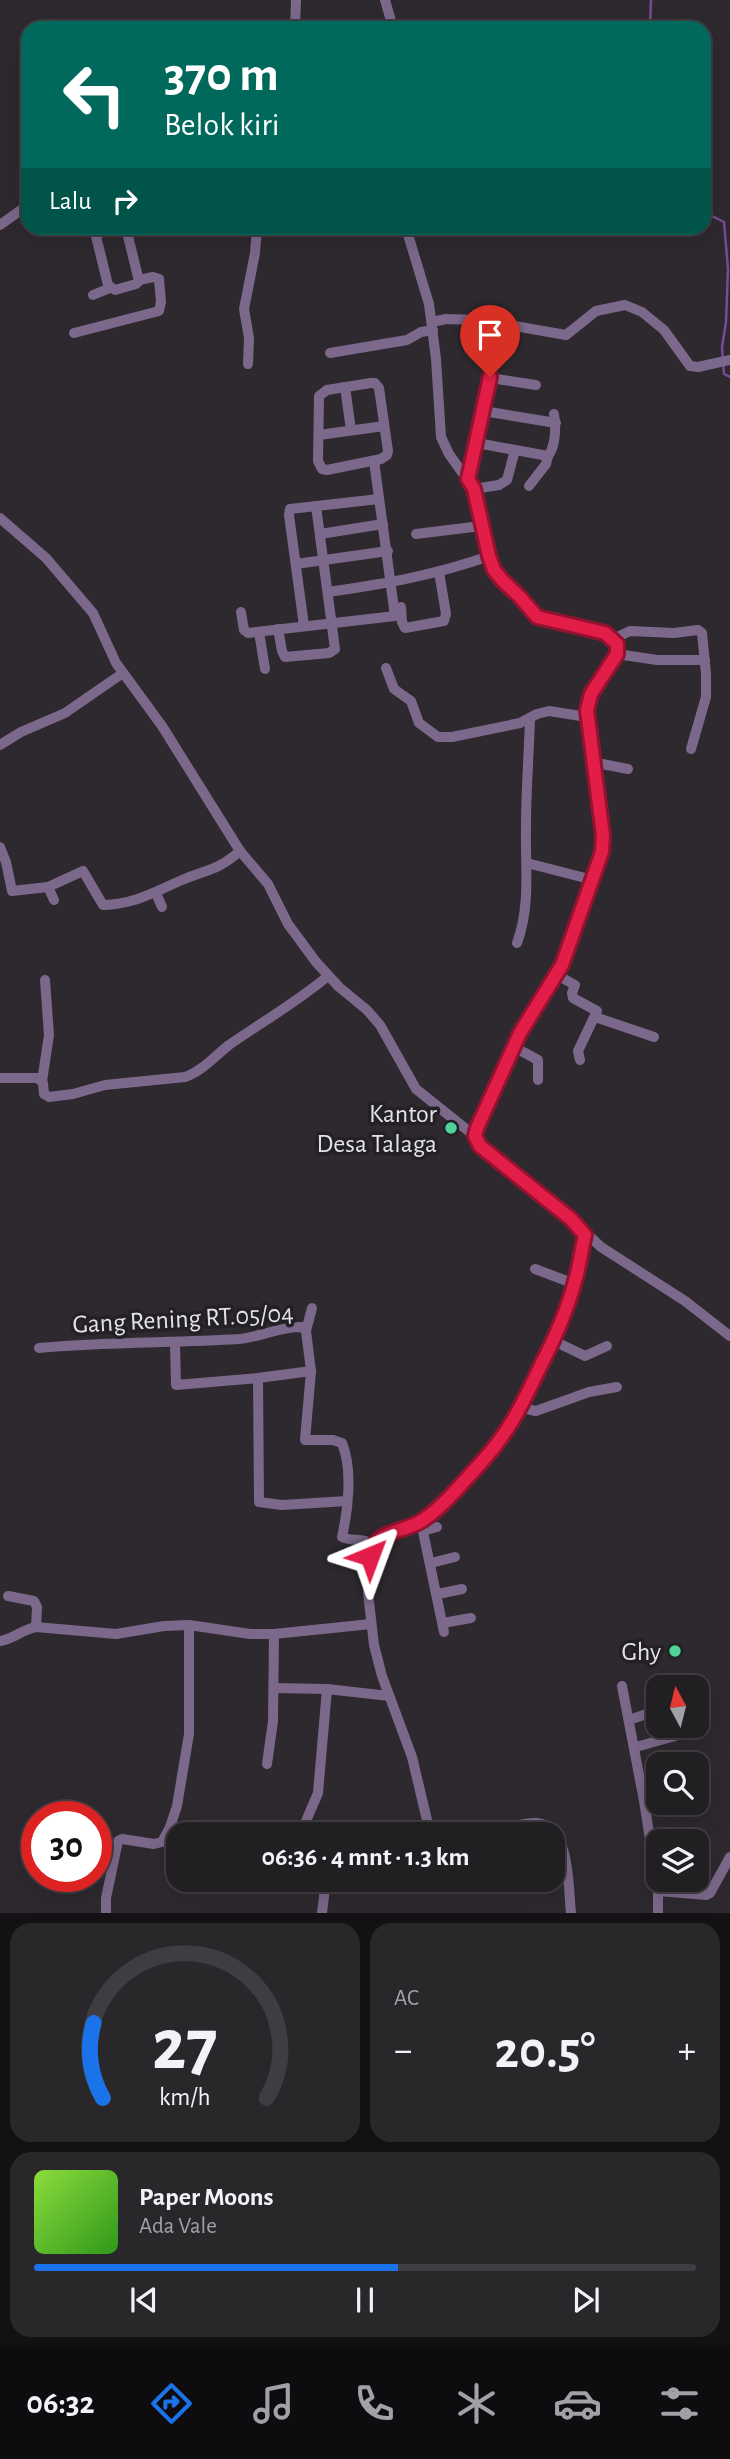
<!DOCTYPE html>
<html lang="id">
<head>
<meta charset="utf-8">
<style>
  body { margin:0; font-family:"Alegreya Sans",sans-serif; background:#2a272b; color:#f1f3f6; height:100vh; display:flex; flex-direction:column; font-size:26px; white-space:nowrap }
  * { box-sizing:border-box; margin:0 }
  p { font-size:23px; color:#a2a2a6 }
  .icon { flex:none; width:38px; height:38px; fill:none; stroke:currentColor; stroke-width:2; stroke-linecap:round; stroke-linejoin:round }
  .map { position:relative; height:1913px; overflow:hidden }
  .sheet { display:flex; flex-direction:column; gap:10px; padding:10px; background:#131113; flex:1 }
  .sheet>* { flex:none }
  .hud { position:absolute; left:21px; top:21px; width:690px; height:214px; border-radius:21px; box-shadow:0 7px 28px #0002,0 0 0 2px #3f3d41; background:#00695c; color:#fff; overflow:hidden }
  .needle { width:46px; rotate:353deg }
  .controls { position:absolute; left:646px; top:1675px; display:grid; gap:14px }
  .controls a { display:grid; place-items:center; width:63px; height:63px; border-radius:14px; background:#221f23; box-shadow:0 7px 28px #0002,0 0 0 2px #3f3d41; font-size:35px }
  .speed { position:absolute; left:21px; top:1801px; display:flex; gap:14px; font-size:35px; font-weight:700; text-align:center }
  .speed>* { display:grid; place-content:center; width:91px; height:91px; border-radius:50%; background:#221f23; box-shadow:0 7px 28px #0002,0 0 0 2px #3f3d41; line-height:1 }
  .speed .limit { border:10px solid #d22; background:#fff; color:#111 }
  .pin { position:absolute; display:grid; place-items:center; width:60px; height:60px; color:#fff; margin:-72px -30px; border-radius:50% 50% 50% 0; rotate:-45deg; box-shadow:0 0 7px #0007 }
  .pin .icon { rotate:45deg }
  .me { position:absolute; width:77px; margin:-38px; rotate:44deg; stroke-linejoin:round; filter:drop-shadow(0 0 5px #0008) }
  .turn { display:flex; align-items:center; gap:24px; height:147px; padding:0 28px; font-size:32px }
  .turn .icon { width:91px; height:91px; stroke-width:2.5 }
  .turn b { display:block; font-size:49px; line-height:60px }
  .then { display:flex; align-items:center; height:66px; padding:0 28px; background:#0003; gap:14px; font-size:26px }
  .big { font-size:52px; font-weight:700; line-height:1.1 }
  .sheet .tile { flex:1; display:flex; flex-direction:column; justify-content:center; gap:10px; min-width:0; padding:0 24px; border-radius:21px; background:#2a272b }
  .sheet .dial { align-items:center; gap:0 }
  .dial svg { height:182px; overflow:visible; fill:none; stroke:#3f3d41; stroke-width:7; stroke-linecap:round; text-anchor:middle }
  .dial text { fill:#f1f3f6; stroke:none }
  .song { display:flex; align-items:center; gap:21px }
  .cover { width:84px; height:84px; border-radius:10px; background:linear-gradient(135deg,hsl(90 70% 55%),hsl(110 70% 35%)) }
  .played { height:7px; border-radius:4px; background:linear-gradient(90deg,#1a73e8 55%,#3f3d41 55%) }
  .keys { display:flex; justify-content:space-around; direction:ltr }
  .heat { display:flex; justify-content:space-between; align-items:center; font-size:38px; direction:ltr }
  .sheet .tiles { flex:1; display:grid; gap:10px; grid-template-columns:1fr 1fr }
  .tile:last-child { grid-column:span 2 }
  .trip { position:absolute; left:166px; top:1822px; width:399px; height:70px; border-radius:21px; background:#221f23; box-shadow:0 7px 28px #0002,0 0 0 2px #3f3d41; font-weight:700; line-height:70px; text-align:center }
  .dock { display:flex; height:112px; justify-content:space-around; align-items:center; background:#0e0c0e; color:#a2a2a6 }
  .dock .icon { width:49px; height:49px }
  .dock .active { color:#1a73e8 }
  .dock b { font-size:32px; color:#f1f3f6 }
  .map>svg:first-child { display:block }
  .lines { fill:none; stroke-linecap:round; stroke-linejoin:round }
  .stream { stroke:#794a96; stroke-width:2.5 }
  .minor { stroke:#7c688a; stroke-width:10 }
  .route-casing { stroke:#92132f; stroke-width:18 }
  .route { stroke:#e11d48; stroke-width:12 }
  .poi-dot { fill:#4fd399; stroke:#232026; stroke-width:2.5 }
  .labels { text-anchor:middle; stroke-width:7; stroke-linejoin:round; paint-order:stroke }
  .poi-label { font-size:26px; fill:#e4e2e6; stroke:#232026; text-anchor:end }
  .street-label { font-size:26px; fill:#e4e2e6; stroke:#232026 }
</style>
</head>
<body>
<div class="map">
<svg width="730" height="1913" viewBox="0 0 730 1913">
  <rect width="100%" height="100%" fill="#2d292f"/>
  <g class="lines">
    <!-- stream -->
    <g class="stream">
      <polyline points="650,28 651,0"/>
      <polyline points="704,212 724,222 728,269 726,322 722,347 724,374 730,377"/>
    </g>
    <!-- minor -->
    <g class="minor">
      <polyline points="385,0 393,28"/>
      <polyline points="295,28 296,0"/>
      <polyline points="0,225 28,205"/>
      <polyline points="94,228 108,285 115,290 136,284 139,281 126,228"/>
      <path d="M406,228L429,304L436,359L441,437L449,454L474,489L492,565L503,581L520,597L537,617L605,633L613,639L617,647L615,658L594,688L588,704L592,762L603,836L600,860L562,965L521,1033L480,1121C476,1131 473,1141 483,1149L571,1219L601,1247L685,1301L730,1336"/>
      <polyline points="96,234 119,228"/>
      <polyline points="93,295 110,288"/>
      <polyline points="432,322 446,319 480,320 566,335 596,311 625,305 642,312 664,330 690,366 698,367 730,360"/>
      <polyline points="74,333 159,311 161,302 159,279 153,277 139,280"/>
      <polyline points="330,353 407,340 421,332 433,330"/>
      <polyline points="248,364 249,338 244,309 255,253 257,228"/>
      <path d="M492,367L477,443L548,456C556,446 556,426 554,414"/>
      <polyline points="490,378 536,385"/>
      <polygon points="371,383 375,383 379,388 388,451 387,455 381,459 327,470 322,469 318,461 319,396 327,390"/>
      <polyline points="345,387 351,430"/>
      <polyline points="483,411 556,423"/>
      <polyline points="319,435 384,426"/>
      <polyline points="468,479 477,443"/>
      <polyline points="529,486 546,464 548,456"/>
      <polyline points="474,489 499,485 507,480 515,450"/>
      <polyline points="0,518 46,558 93,613 116,663 162,726 240,851 268,884 288,924 316,962 339,987 367,1010 380,1025 416,1089 476,1137"/>
      <polyline points="320,534 383,524"/>
      <polyline points="416,534 481,526"/>
      <polyline points="296,564 388,551"/>
      <path d="M328,592C384,584 436,575 489,556"/>
      <polyline points="401,607 402,622 405,628 444,621 446,614 439,572"/>
      <polyline points="241,612 244,630 248,633 395,616 374,461"/>
      <polyline points="304,626 289,515 290,509 379,499"/>
      <polyline points="278,629 282,651 285,657 329,653 335,649 316,506"/>
      <polyline points="259,632 265,669"/>
      <polyline points="613,639 630,631 674,633 698,630 702,633 706,674 706,697 691,749"/>
      <polyline points="617,654 657,660 705,660"/>
      <polyline points="386,668 394,689 411,701 419,723 438,737 452,737 520,723 537,714 549,711 587,717"/>
      <polyline points="0,745 21,732 65,713 123,673"/>
      <polyline points="592,762 628,769"/>
      <polyline points="0,847 6,862 12,891 48,887 54,900"/>
      <polyline points="527,863 593,880"/>
      <path d="M48,887L83,871L103,905C135,904 154,892 182,880C208,869 217,871 240,851"/>
      <polyline points="156,893 162,907"/>
      <path d="M517,943C531,905 525,866 526,826C526,790 529,754 530,718"/>
      <polyline points="557,975 575,985 572,993 573,998 597,1011 578,1051 580,1060"/>
      <polyline points="595,1017 654,1037"/>
      <polyline points="514,1047 538,1060 538,1080"/>
      <path d="M0,1078H38L43,1083L44,1094L49,1097L73,1094L105,1085L185,1077C202,1071 215,1056 229,1045C262,1022 297,1002 328,976"/>
      <polyline points="42,1081 49,1035 45,980"/>
      <polyline points="535,1269 575,1284"/>
      <polyline points="306,1331 312,1308"/>
      <polyline points="554,1341 585,1356 607,1346"/>
      <polyline points="175,1343 176,1385 258,1378 311,1371"/>
      <path d="M39,1348C105,1342 172,1343 239,1339C260,1337 282,1326 302,1327L306,1331L311,1371L305,1440H333L342,1443C353,1470 348,1510 342,1537C351,1542 362,1537 373,1544"/>
      <polyline points="258,1378 259,1502 282,1505 347,1501"/>
      <polyline points="522,1408 536,1411 589,1392 617,1387"/>
      <polyline points="421,1522 444,1632"/>
      <polyline points="423,1531 437,1527"/>
      <polyline points="431,1563 455,1557"/>
      <polyline points="438,1594 462,1589"/>
      <polyline points="8,1596 34,1601 37,1607 36,1627"/>
      <polyline points="443,1623 471,1618"/>
      <path d="M0,1641C14,1639 23,1629 36,1627L116,1634L164,1626L189,1625L250,1634H274L371,1624"/>
      <polyline points="622,1686 644,1801 658,1891 658,1913"/>
      <polyline points="275,1688 327,1689 389,1696"/>
      <polyline points="629,1720 658,1710"/>
      <polyline points="636,1747 675,1736 680,1731 681,1726"/>
      <polyline points="267,1764 273,1721 274,1634"/>
      <polyline points="312,1834 306,1821 318,1793 327,1689"/>
      <polyline points="437,1834 431,1829 427,1820 412,1757 382,1676 374,1645 368,1593 371,1548 378,1538 417,1524 431,1515 479,1464 510,1426 522,1408 559,1327 575,1284 585,1235"/>
      <path d="M483,1834C498,1831 522,1822 537,1823C571,1826 568,1888 571,1913"/>
      <polyline points="276,1880 296,1880"/>
      <polyline points="658,1891 706,1895 710,1893 730,1857"/>
      <polyline points="106,1913 106,1898 118,1841 122,1839 154,1844 162,1842 170,1827 177,1806 189,1734 189,1625"/>
      <polyline points="322,1913 326,1880"/>
    </g>
  </g>
  <g class="lines">
    <defs>
      <path id="route" d="M370,1556C375,1528 403,1534 423,1520C444,1506 462,1483 480,1464C510,1431 522,1405 541,1365C555,1338 567,1311 575,1281C580,1266 581,1250 585,1235L571,1219L480,1146L475,1136L477,1128L520,1033L562,965L602,852L603,836L587,710L591,694L617,654V644L605,633L537,617L520,597L503,581L494,570L489,556L474,489L468,479L490,377"/>
    </defs>
    <!-- route casing -->
    <use href="#route" class="route-casing"/>
    <!-- route -->
    <use href="#route" class="route"/>
  </g>
  <!-- markers -->
  <g class="poi-dot">
    <circle cx="451" cy="1128" r="7"/>
    <circle cx="675" cy="1651" r="7"/>
  </g>
  <g class="labels">
    <!-- poi labels -->
    <g class="poi-label">
      <text x="437" y="1122">Kantor<tspan x="437" dy="30">Desa Talaga</tspan></text>
      <text x="661" y="1660">Ghy</text>
    </g>
    <!-- street labels -->
    <g class="street-label">
      <text transform="translate(183 1318) rotate(-3)" y="9">Gang Rening RT.05/04</text>
    </g>
  </g>
</svg>
<div class="controls">
<a><svg class="needle" viewBox="-14 -14 28 28"><path d="M0-13l5 13h-10z" fill="#e53935"/><path d="M0 13l5-13h-10z" fill="#a2a2a6"/></svg></a>
<a><svg class="icon" aria-label="search" viewBox="0 0 24 24"><circle cx="10" cy="10" r="6"/><path d="M15 15l6 6"/></svg></a>
<a><svg class="icon" aria-label="layers" viewBox="0 0 24 24"><path d="M12 4l9 5-9 5-9-5zM3 14l9 5 9-5"/></svg></a>
</div>
<div class="speed"><div class="limit">30</div></div>
<div class="pin" style="left:490px;top:377px;background:#d93025"><svg class="icon" aria-label="arrive" viewBox="0 0 24 24"><path d="M6 21V4h12l-3 4 3 4H6"/></svg></div>
<svg class="me" style="left:370px;top:1556px" viewBox="-20 -20 40 40"><path d="M0-17L14 15 0 8-14 15z" fill="#e11d48" stroke="#fff" stroke-width="4"/></svg>
<div class="trip">06:36 · 4 mnt · 1.3 km</div>
<div class="hud">
<div class="turn"><svg class="icon" aria-label="left" viewBox="0 0 24 24"><path d="M17 20v-9H6M10 6l-5 5 5 5"/></svg><div><b>370 m</b>Belok kiri</div></div>
<div class="then">Lalu<svg class="icon" aria-label="right" viewBox="0 0 24 24"><path d="M7 20v-9h11M14 6l5 5-5 5"/></svg></div>
</div>
</div>
<section class="sheet">
<div class="tiles">
<div class="tile dial"><svg viewBox="0 0 100 80">
<path d="M14 69A42 42 0 1 1 86 69"/>
<path d="M14 69A42 42 0 0 1 10 36" stroke="#1a73e8"/>
<text x="50" y="56" font-size="32" font-weight="700">27</text>
<text x="50" y="72" font-size="11">km/h</text>
</svg></div>
<div class="tile"><p>AC</p>
<div class="heat"><a>−</a><b class="big">20.5°</b><a>+</a></div>
</div>
<div class="tile">
<div class="song"><i class="cover"></i><div><b>Paper Moons</b><p>Ada Vale</p></div></div>
<div class="played"></div>
<div class="keys"><svg class="icon" aria-label="previous" viewBox="0 0 24 24"><path d="M18 5L8 12l10 7zM5 5v14"/></svg><svg class="icon" aria-label="pause" viewBox="0 0 24 24"><path d="M8 5v14M16 5v14"/></svg><svg class="icon" aria-label="next" viewBox="0 0 24 24"><path d="M6 5l10 7-10 7zM19 5v14"/></svg></div>
</div>
</div>
</section>
<nav class="dock">
<b>06:32</b>
<svg class="icon active" aria-label="directions" viewBox="0 0 24 24"><path d="M12 3l9 9-9 9-9-9zM9 14v-3h6M13 9l2 2-2 2"/></svg>
<svg class="icon" aria-label="music" viewBox="0 0 24 24"><path d="M9 18V5l10-2v13"/><circle cx="6" cy="18" r="3"/><circle cx="16" cy="16" r="3"/></svg>
<svg class="icon" aria-label="phone" viewBox="0 0 24 24"><path d="M5 4h4l2 5-3 2q2 4 5 5l2-3 5 2v4C11 20 4 13 5 4z"/></svg>
<svg class="icon" aria-label="climate" viewBox="0 0 24 24"><path d="M12 3v18M4 7l16 10M4 17L20 7"/></svg>
<svg class="icon" aria-label="car" viewBox="0 0 24 24"><path d="M5 17H2v-5l4-1 3-4h7l3 4 3 1v5h-3M9 17h6M6 11h13"/><circle cx="7" cy="17" r="2"/><circle cx="17" cy="17" r="2"/></svg>
<svg class="icon" aria-label="filters" viewBox="0 0 24 24"><path d="M4 7h16M4 17h16"/><circle cx="9" cy="7" r="2"/><circle cx="15" cy="17" r="2"/></svg>
</nav>
</body>
</html>
